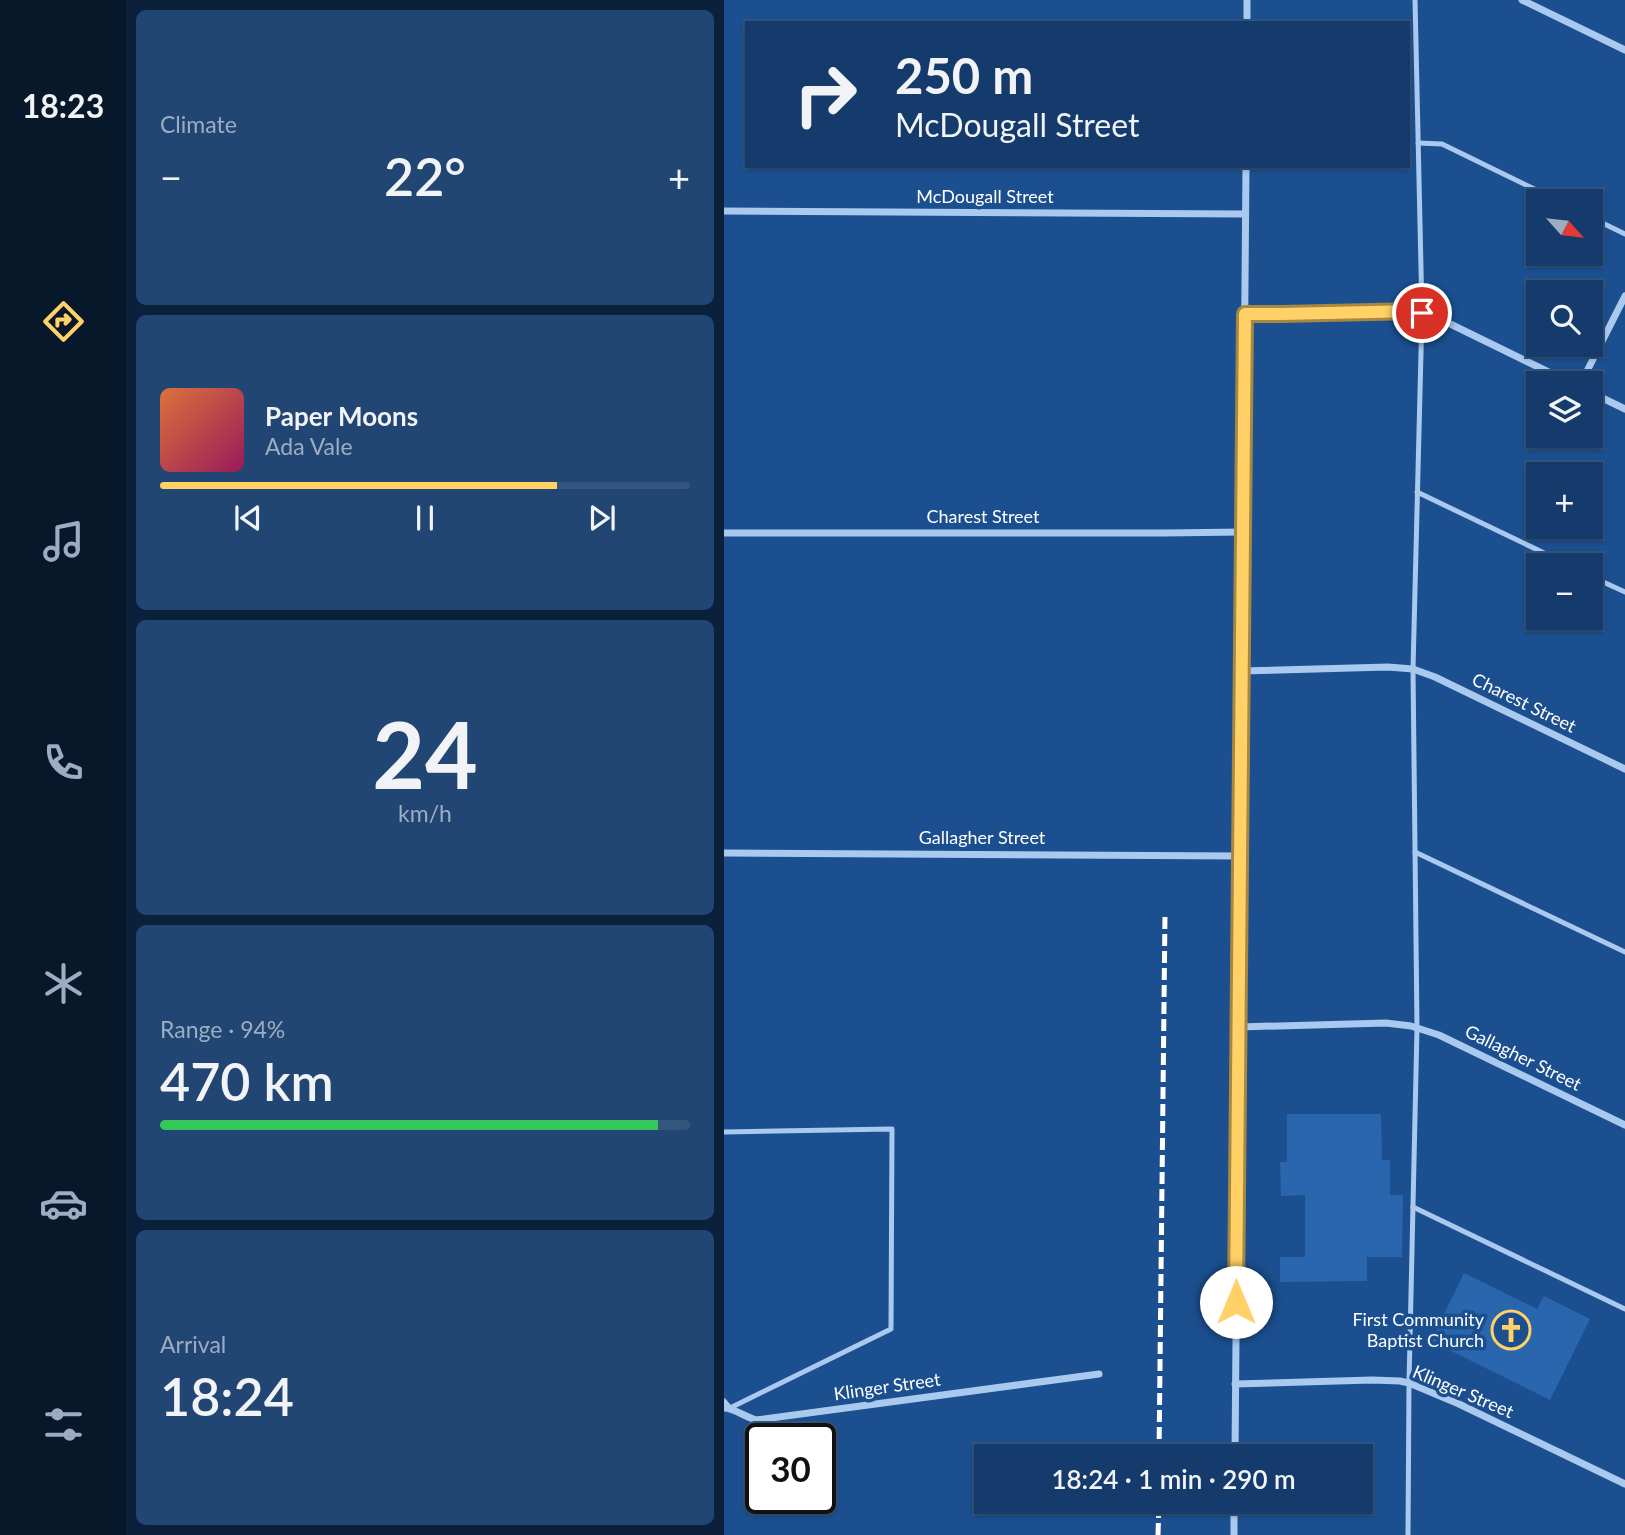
<!DOCTYPE html>
<html lang="en">
<head>
<meta charset="utf-8">
<style>
  body { margin:0; font-family:Lato,sans-serif; background:#214673; color:#f1f3f6; height:100vh; display:flex; flex-direction:column; font-size:26px; white-space:nowrap }
  * { box-sizing:border-box; margin:0 }
  p { font-size:23px; color:#9dadc1 }
  .icon { flex:none; width:38px; height:38px; fill:none; stroke:currentColor; stroke-width:2; stroke-linecap:round; stroke-linejoin:round }
  .map { position:relative; flex:1; overflow:hidden }
  .details { display:flex; flex-direction:column; gap:10px; padding:10px; background:#0b203b; width:598px }
  .details>* { flex:none }
  .guide { position:absolute; left:21px; top:21px; width:665px; height:147px; border-radius:0px; box-shadow:0 2px 5px #0004,0 0 0 2px #33557e; background:#143b6b; color:#f1f3f6; overflow:hidden }
  .needle { width:46px; rotate:117deg }
  .buttons { position:absolute; left:802px; top:189px; display:grid; gap:14px }
  .buttons a { display:grid; place-items:center; width:77px; height:77px; border-radius:0px; background:#143b6b; box-shadow:0 2px 5px #0004,0 0 0 2px #33557e; font-size:35px }
  .speed { position:absolute; left:21px; top:1423px; display:flex; gap:14px; font-size:35px; font-weight:700; text-align:center }
  .speed>* { display:grid; place-content:center; width:91px; height:91px; border-radius:50%; background:#143b6b; box-shadow:0 2px 5px #0004,0 0 0 2px #33557e; line-height:1 }
  .speed .limit { border:4px solid #111; border-radius:10px; background:#fff; color:#111 }
  .pin { position:absolute; display:grid; place-items:center; width:60px; height:60px; color:#fff; margin:-30px; border:4px solid #fff; border-radius:50%; box-shadow:0 2px 7px #0007 }
  .me { position:absolute; width:77px; margin:-38px; rotate:0deg; stroke-linejoin:round; filter:drop-shadow(0 0 5px #0008) }
  .turn { display:flex; align-items:center; gap:24px; height:147px; padding:0 35px; font-size:32px }
  .turn .icon { width:91px; height:91px; stroke-width:2.5 }
  .turn b { display:block; font-size:49px; line-height:60px }
  .big { font-size:52px; font-weight:600; line-height:1.1 }
  .details .tile { flex:1; display:flex; flex-direction:column; justify-content:center; gap:10px; min-width:0; padding:0 24px; border-radius:10px; background:#214673 }
  .details .dial { align-items:center; gap:0 }
  .dial b { font-size:91px; line-height:1 }
  .song { display:flex; align-items:center; gap:21px }
  .cover { width:84px; height:84px; border-radius:10px; background:linear-gradient(135deg,hsl(20 70% 55%),hsl(330 70% 35%)) }
  .played { height:7px; border-radius:4px; background:linear-gradient(90deg,#ffd166 75%,#33557e 75%) }
  .keys { display:flex; justify-content:space-around; direction:ltr }
  .heat { display:flex; justify-content:space-between; align-items:center; font-size:38px; direction:ltr }
  .charge { height:10px; border-radius:5px; background:linear-gradient(90deg,#34c759 94%,#33557e 0) }
  .trip { position:absolute; left:250px; top:1444px; width:399px; height:70px; border-radius:0px; background:#143b6b; box-shadow:0 2px 5px #0004,0 0 0 2px #33557e; font-weight:600; line-height:70px; text-align:center }
  main { display:flex; flex:1; min-height:0 }
  .dock { display:flex; flex-direction:column; width:126px; justify-content:space-around; align-items:center; background:#08182b; color:#9dadc1 }
  .dock .icon { width:49px; height:49px }
  .dock .current { color:#ffd166 }
  .dock b { font-size:32px; color:#f1f3f6 }
  .map>svg:first-child { display:block }
  .building { fill:#2a66ad }
  .lines { fill:none; stroke-linecap:round; stroke-linejoin:round }
  .service { stroke:#a9c9ee; stroke-width:5 }
  .minor { stroke:#a9c9ee; stroke-width:7 }
  .rail { stroke:#fff; stroke-width:5; stroke-dasharray:12 5; stroke-linecap:butt }
  .route-casing { stroke:#a68842; stroke-width:18 }
  .route { stroke:#ffd166; stroke-width:12 }
  .labels { text-anchor:middle; stroke-width:7; stroke-linejoin:round; paint-order:stroke }
  .street-label { font-size:18px; fill:#fff; stroke:#1b4f8f }
  .poi-label { font-size:18px; fill:#fff; stroke:#1b4f8f; text-anchor:end }
</style>
</head>
<body>
<main>
<nav class="dock">
<b>18:23</b>
<svg class="icon current" aria-label="directions" viewBox="0 0 24 24"><path d="M12 3l9 9-9 9-9-9zM9 14v-3h6M13 9l2 2-2 2"/></svg>
<svg class="icon" aria-label="music" viewBox="0 0 24 24"><path d="M9 18V5l10-2v13"/><circle cx="6" cy="18" r="3"/><circle cx="16" cy="16" r="3"/></svg>
<svg class="icon" aria-label="phone" viewBox="0 0 24 24"><path d="M5 4h4l2 5-3 2q2 4 5 5l2-3 5 2v4C11 20 4 13 5 4z"/></svg>
<svg class="icon" aria-label="climate" viewBox="0 0 24 24"><path d="M12 3v18M4 7l16 10M4 17L20 7"/></svg>
<svg class="icon" aria-label="car" viewBox="0 0 24 24"><path d="M5 17H2v-5l4-1 3-4h7l3 4 3 1v5h-3M9 17h6M6 11h13"/><circle cx="7" cy="17" r="2"/><circle cx="17" cy="17" r="2"/></svg>
<svg class="icon" aria-label="filters" viewBox="0 0 24 24"><path d="M4 7h16M4 17h16"/><circle cx="9" cy="7" r="2"/><circle cx="15" cy="17" r="2"/></svg>
</nav>
<section class="details">
<div class="tile"><p>Climate</p>
<div class="heat"><a>−</a><b class="big">22°</b><a>+</a></div>
</div>
<div class="tile">
<div class="song"><i class="cover"></i><div><b>Paper Moons</b><p>Ada Vale</p></div></div>
<div class="played"></div>
<div class="keys"><svg class="icon" aria-label="previous" viewBox="0 0 24 24"><path d="M18 5L8 12l10 7zM5 5v14"/></svg><svg class="icon" aria-label="pause" viewBox="0 0 24 24"><path d="M8 5v14M16 5v14"/></svg><svg class="icon" aria-label="next" viewBox="0 0 24 24"><path d="M6 5l10 7-10 7zM19 5v14"/></svg></div>
</div>
<div class="tile dial"><b>24</b><p>km/h</p></div>
<div class="tile"><p>Range · 94%</p><b class="big">470 km</b><div class="charge"></div></div>
<div class="tile"><p>Arrival</p><b class="big">18:24</b></div>
</section>
<div class="map">
<svg width="901" height="1535" viewBox="0 0 901 1535">
  <rect width="100%" height="100%" fill="#1b4f8f"/>
  <!-- building -->
  <g class="building">
    <polygon points="563,1114 657,1114 658,1160 666,1160 666,1195 679,1195 678,1257 643,1257 643,1281 556,1282 556,1257 581,1257 581,1195 557,1196 556,1162 563,1162"/>
    <polygon points="740,1273 813,1309 820,1296 866,1319 826,1400 707,1341"/>
  </g>
  <g class="lines">
    <!-- service -->
    <g class="service">
      <polyline points="694,143 718,144 835,201"/>
      <polyline points="866,217 901,234"/>
      <polyline points="693,492 845,565"/>
      <polyline points="866,576 901,592"/>
      <polyline points="691,852 901,952"/>
      <polyline points="0,1132 168,1129 167,1329 6,1408 0,1401"/>
      <polyline points="689,1207 901,1309"/>
      <polyline points="684,1535 685,1383 693,1028 689,669 698,313 691,0"/>
    </g>
    <!-- minor -->
    <g class="minor">
      <polyline points="798,0 901,50"/>
      <polyline points="523,23 523,0"/>
      <polyline points="0,211 521,214"/>
      <polyline points="521,314 557,314 693,311 710,316 847,383"/>
      <polyline points="857,383 901,296"/>
      <polyline points="866,392 901,409"/>
      <polyline points="0,533 440,533 519,532"/>
      <polyline points="517,671 664,667 689,669 711,677 901,769"/>
      <polyline points="0,853 515,856"/>
      <polyline points="514,1027 662,1023 687,1026 715,1035 901,1125"/>
      <polyline points="511,1384 648,1380 676,1381 685,1383 735,1404 901,1484"/>
      <path d="M0,1408C10,1408 21,1417 32,1420L375,1374"/>
      <polyline points="511,1456 522,166"/>
      <polyline points="510,1535 510,1502"/>
    </g>
    <!-- rail -->
    <g class="rail">
      <polyline points="435,1456 441,914"/>
      <polyline points="434,1535 435,1502"/>
    </g>
  </g>
  <g class="lines">
    <defs>
      <polyline id="route" points="512,1302 521,314 557,314 693,311 698,313"/>
    </defs>
    <!-- route casing -->
    <use href="#route" class="route-casing"/>
    <!-- route -->
    <use href="#route" class="route"/>
  </g>
  <!-- icons -->
  <defs>
    <symbol id="church-ring" viewBox="-11 -11 22 22"><circle r="9.5" fill="#1b4f8f" stroke="#ffd166" stroke-width="1.5"/><path d="M-1.2-6h2.4v3.5h3.3v2.4h-3.3V6h-2.4V-.1h-3.3v-2.4h3.3Z" fill="#ffd166"/></symbol>
  </defs>
  <g fill-rule="evenodd">
    <use href="#church-ring" x="765" y="1308" width="44" height="44"/>
  </g>
  <g class="labels">
    <!-- street labels -->
    <g class="street-label">
      <text x="261" y="203">McDougall Street</text>
      <text x="259" y="523">Charest Street</text>
      <text transform="translate(800 703) rotate(26)" y="6">Charest Street</text>
      <text x="258" y="844">Gallagher Street</text>
      <text transform="translate(799 1058) rotate(26)" y="6">Gallagher Street</text>
      <text transform="translate(163 1387) rotate(-8)" y="6">Klinger Street</text>
      <text transform="translate(739 1392) rotate(23)" y="6">Klinger Street</text>
    </g>
    <!-- poi labels -->
    <g class="poi-label">
      <text x="760" y="1326">First Community<tspan x="760" dy="21">Baptist Church</tspan></text>
    </g>
  </g>
</svg>
<div class="buttons">
<a><svg class="needle" viewBox="-14 -14 28 28"><path d="M0-13l5 13h-10z" fill="#e53935"/><path d="M0 13l5-13h-10z" fill="#9dadc1"/></svg></a>
<a><svg class="icon" aria-label="search" viewBox="0 0 24 24"><circle cx="10" cy="10" r="6"/><path d="M15 15l6 6"/></svg></a>
<a><svg class="icon" aria-label="layers" viewBox="0 0 24 24"><path d="M12 4l9 5-9 5-9-5zM3 14l9 5 9-5"/></svg></a>
<a>+</a>
<a>−</a>
</div>
<div class="speed"><div class="limit">30</div></div>
<div class="pin" style="left:698px;top:313px;background:#d93025"><svg class="icon" aria-label="arrive" viewBox="0 0 24 24"><path d="M6 21V4h12l-3 4 3 4H6"/></svg></div>
<svg class="me" style="left:512px;top:1302px" viewBox="-20 -20 40 40"><circle r="19" fill="#fff"/><path d="M0-13L10 11 0 6-10 11z" fill="#ffd166"/></svg>
<div class="trip">18:24 · 1 min · 290 m</div>
<div class="guide">
<div class="turn"><svg class="icon" aria-label="right" viewBox="0 0 24 24"><path d="M7 20v-9h11M14 6l5 5-5 5"/></svg><div><b>250 m</b>McDougall Street</div></div>
</div>
</div>
</main>
</body>
</html>
